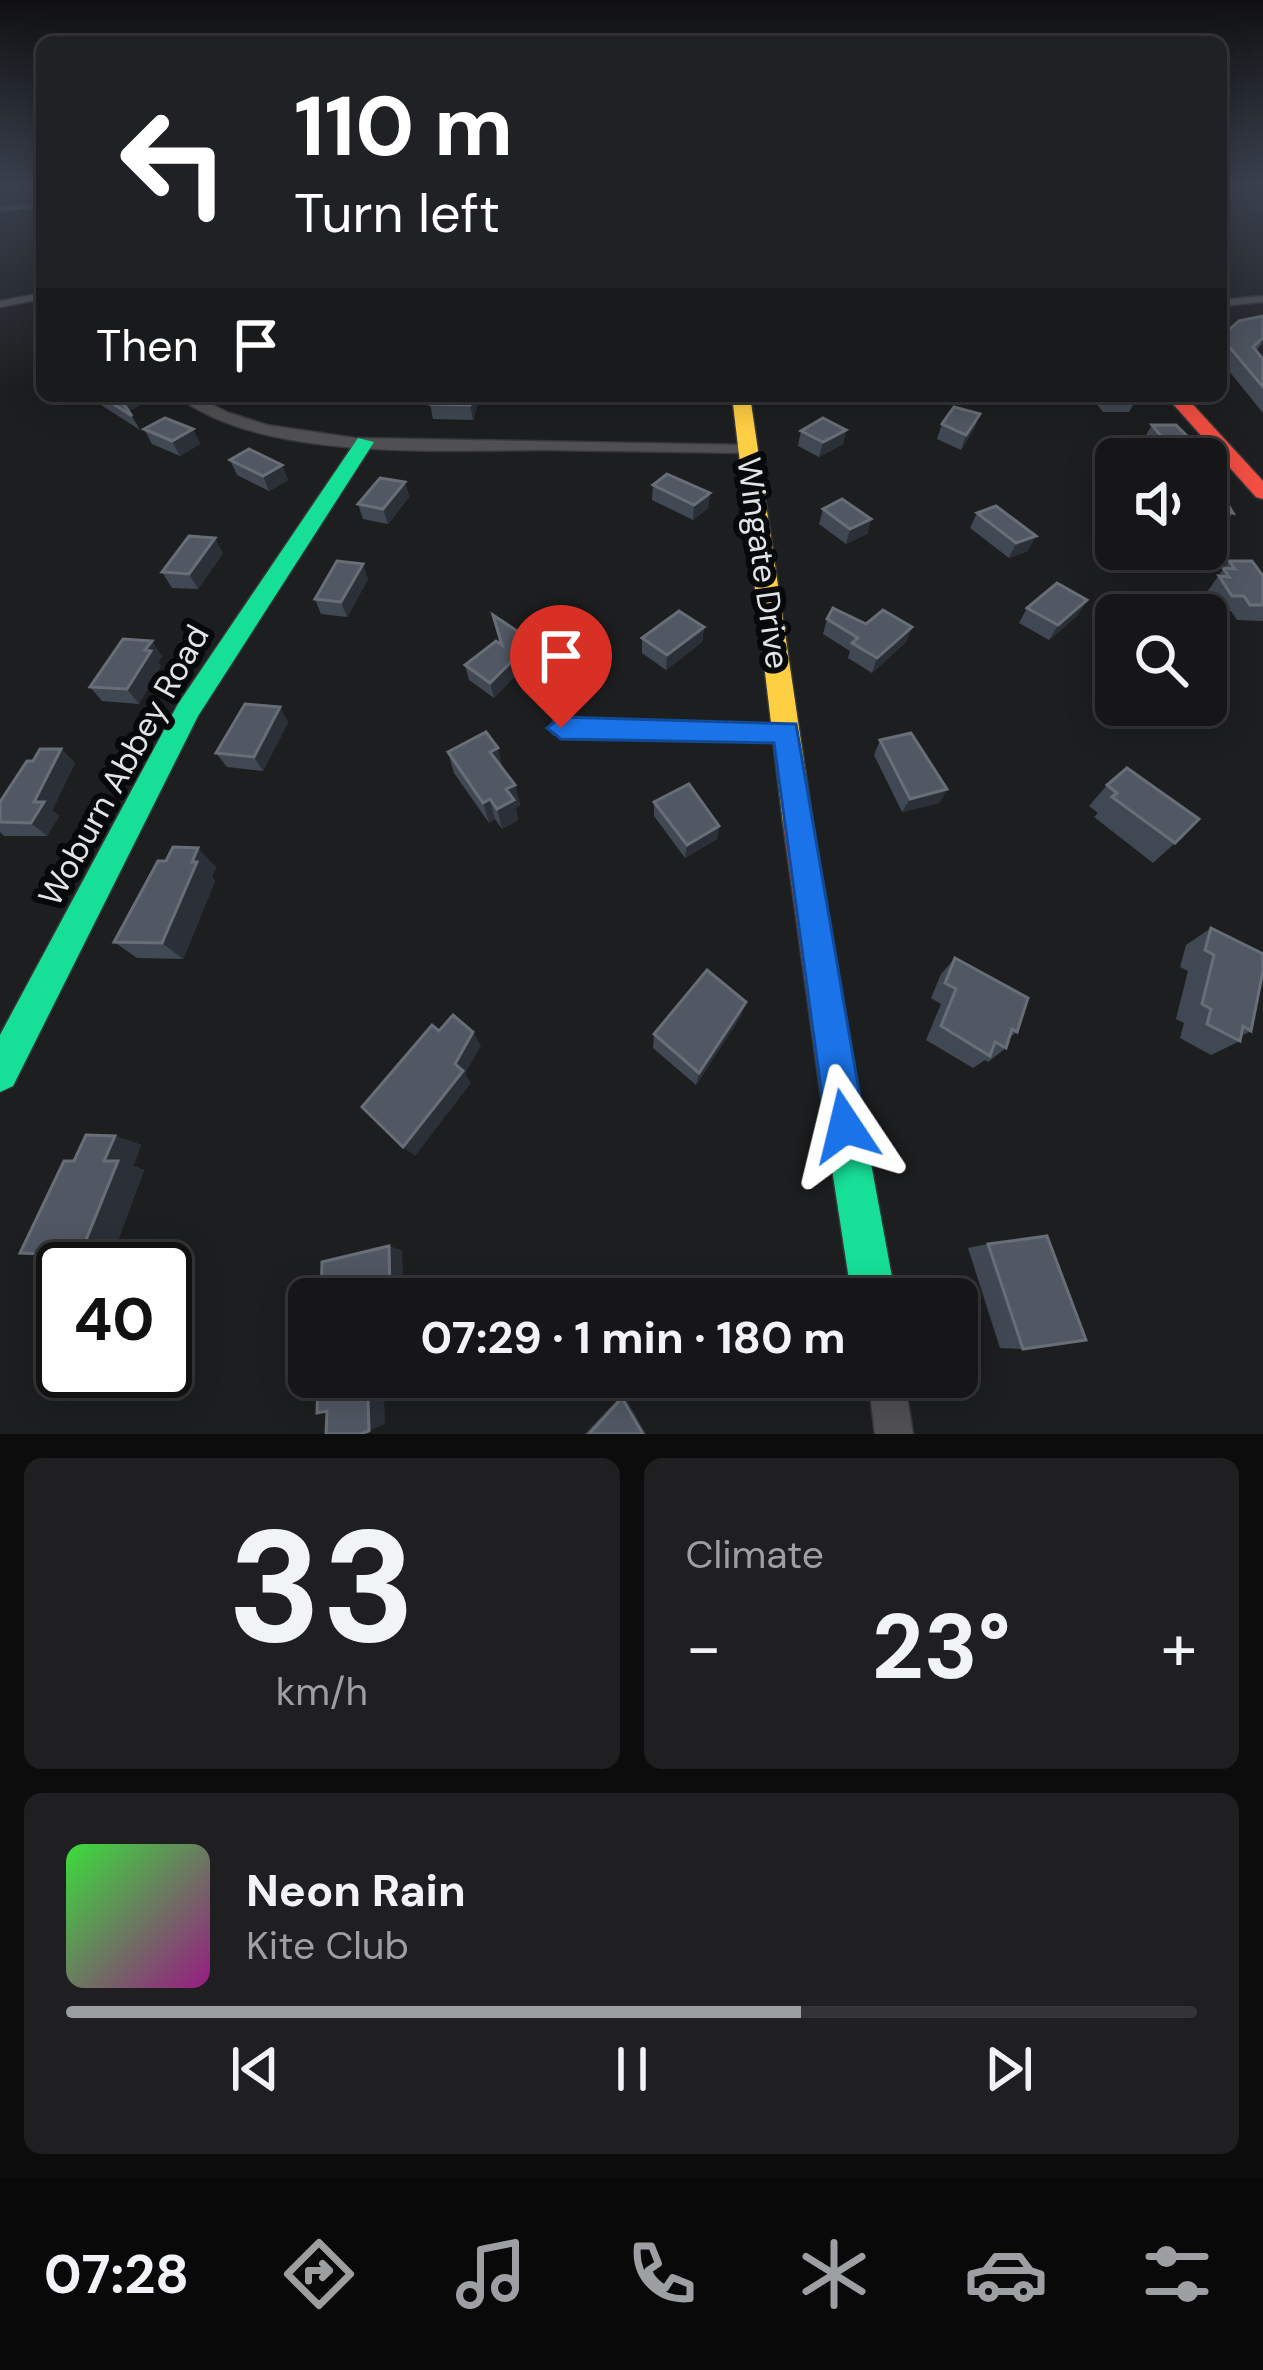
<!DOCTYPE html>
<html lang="en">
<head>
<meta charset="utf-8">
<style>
  body { margin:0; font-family:"DM Sans",sans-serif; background:#1f1f21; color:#f1f3f6; height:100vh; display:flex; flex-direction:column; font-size:45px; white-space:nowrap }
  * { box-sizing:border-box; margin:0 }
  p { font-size:39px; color:#9e9fa2 }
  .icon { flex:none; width:66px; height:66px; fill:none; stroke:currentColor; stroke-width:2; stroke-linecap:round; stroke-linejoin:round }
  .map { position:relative; height:1434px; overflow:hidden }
  .sheet { display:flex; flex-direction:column; gap:24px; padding:24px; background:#0c0c0d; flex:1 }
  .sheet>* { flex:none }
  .top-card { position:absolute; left:36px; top:36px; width:1191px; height:366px; border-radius:18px; box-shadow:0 6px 30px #0003,0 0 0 3px #353537; background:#202124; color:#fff; overflow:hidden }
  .buttons { position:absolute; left:1095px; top:438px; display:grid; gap:24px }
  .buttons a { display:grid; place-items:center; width:132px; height:132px; border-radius:18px; background:#161618; box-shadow:0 6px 30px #0003,0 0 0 3px #353537; font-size:60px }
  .speed { position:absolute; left:36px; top:1242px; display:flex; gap:24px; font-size:60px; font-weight:700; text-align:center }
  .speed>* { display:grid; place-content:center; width:156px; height:156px; border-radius:50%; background:#161618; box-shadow:0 6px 30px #0003,0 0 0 3px #353537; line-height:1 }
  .speed .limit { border:6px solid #111; border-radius:18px; background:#fff; color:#111 }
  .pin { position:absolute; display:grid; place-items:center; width:102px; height:102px; color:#fff; margin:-123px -51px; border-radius:50% 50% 50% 0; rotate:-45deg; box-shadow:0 0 12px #0007 }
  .pin .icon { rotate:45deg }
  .me { position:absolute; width:132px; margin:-66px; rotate:350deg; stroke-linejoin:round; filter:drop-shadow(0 0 9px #0008) }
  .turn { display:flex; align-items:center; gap:42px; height:252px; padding:0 60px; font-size:54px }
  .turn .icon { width:156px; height:156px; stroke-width:2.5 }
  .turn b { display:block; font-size:84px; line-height:102px }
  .then { display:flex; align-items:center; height:114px; padding:0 60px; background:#0003; gap:24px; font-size:45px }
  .big { font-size:90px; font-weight:700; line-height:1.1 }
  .sheet .tile { flex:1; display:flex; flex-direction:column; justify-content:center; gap:18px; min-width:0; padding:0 42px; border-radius:18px; background:#1f1f21 }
  .sheet .dial { align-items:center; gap:0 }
  .dial b { font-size:156px; line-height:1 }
  .song { display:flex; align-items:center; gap:36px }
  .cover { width:144px; height:144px; border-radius:18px; background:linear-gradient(135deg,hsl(120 70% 55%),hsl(310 70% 35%)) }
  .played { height:12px; border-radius:6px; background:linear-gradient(90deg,#9c9ea0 65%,#353537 65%) }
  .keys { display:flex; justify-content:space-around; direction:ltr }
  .heat { display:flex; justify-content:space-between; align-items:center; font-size:66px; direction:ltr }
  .sheet .tiles { flex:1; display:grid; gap:24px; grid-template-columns:1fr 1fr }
  .tile:last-child { grid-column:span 2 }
  .trip { position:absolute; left:288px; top:1278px; width:690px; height:120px; border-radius:18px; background:#161618; box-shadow:0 6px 30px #0003,0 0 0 3px #353537; font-weight:700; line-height:120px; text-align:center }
  .menu { display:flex; height:192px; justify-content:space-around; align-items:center; background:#09090a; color:#9e9fa2 }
  .menu .icon { width:84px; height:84px }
  .menu .selected { color:#9c9ea0 }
  .menu b { font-size:54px; color:#f1f3f6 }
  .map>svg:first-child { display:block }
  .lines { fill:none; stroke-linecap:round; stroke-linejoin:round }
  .lane-casing { stroke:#363839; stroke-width:6 }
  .street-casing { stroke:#363839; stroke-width:3 }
  .fast-casing { stroke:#363839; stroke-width:3 }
  .slow-casing { stroke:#363839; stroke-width:3 }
  .jam-casing { stroke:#363839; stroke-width:3 }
  .lane { stroke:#505052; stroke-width:4.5 }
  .street { fill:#505052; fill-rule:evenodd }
  .fast { fill:#16e098; fill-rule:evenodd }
  .slow { fill:#ffcf43; fill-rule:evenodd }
  .jam { fill:#f24e42; fill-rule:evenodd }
  .wall { fill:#404853 }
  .shaded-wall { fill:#2b3038 }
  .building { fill:#515863; stroke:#686e77; stroke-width:3 }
  .route { fill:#1a73e8; stroke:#114b97; stroke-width:3 }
  .labels { text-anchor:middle; stroke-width:12; stroke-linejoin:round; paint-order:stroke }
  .street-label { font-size:33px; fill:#e1e3e5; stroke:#070809 }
</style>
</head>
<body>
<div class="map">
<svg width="1263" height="1434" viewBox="0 0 1263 1434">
  <rect width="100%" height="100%" fill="#1d1e20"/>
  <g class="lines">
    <defs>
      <polyline id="lane" points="0,209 42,205"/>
      <g id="street">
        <polygon points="42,293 42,299 0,307 0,301"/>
        <polygon points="1263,296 1263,302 1221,306 1221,300"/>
        <path d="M177,396H195L227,412L267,425L355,438L749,445L756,449L749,453C681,452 614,451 546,450C442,450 262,462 177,396Z"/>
        <polygon points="561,720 786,724 794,726 797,732 794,738 786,740 561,736 553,734 550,728 553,722"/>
        <polygon points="868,1377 904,1377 913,1434 875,1434"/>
      </g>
      <g id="fast">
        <polygon points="358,438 374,442 198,716 13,1086 0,1092 0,1035 178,704"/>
        <polygon points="841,1085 855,1090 860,1104 896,1299 852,1299 822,1104 827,1090"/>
      </g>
      <polygon id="slow" points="732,396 750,396 813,823 809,832 798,836 787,832 783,823"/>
      <g id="jam">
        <polygon points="1166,396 1185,396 1263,481 1263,499 1256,497"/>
        <polygon points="798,810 809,814 813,823 860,1104 855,1118 841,1123 827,1118 822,1104 783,823 787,814"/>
      </g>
    </defs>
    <!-- lane casing -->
    <use href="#lane" class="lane-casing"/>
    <!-- street casing -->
    <use href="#street" class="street-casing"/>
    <!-- fast casing -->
    <use href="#fast" class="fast-casing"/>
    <!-- slow casing -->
    <use href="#slow" class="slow-casing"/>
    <!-- jam casing -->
    <use href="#jam" class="jam-casing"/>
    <!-- lane -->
    <use href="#lane" class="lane"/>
    <!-- street -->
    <use href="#street" class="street"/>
    <!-- fast -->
    <use href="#fast" class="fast"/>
    <!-- slow -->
    <use href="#slow" class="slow"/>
    <!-- jam -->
    <use href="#jam" class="jam"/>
  </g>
  <!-- wall -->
  <g class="wall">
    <polygon points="0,186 42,186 42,200 33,192 3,192"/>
    <polygon points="1221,336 1263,343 1256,350 1263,359 1263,413 1221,361"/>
    <polygon points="87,396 134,396 139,406 129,411 140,430"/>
    <rect x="669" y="396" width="23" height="6"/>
    <polygon points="1090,396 1136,396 1137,398 1129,412 1103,412"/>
    <polygon points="478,403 473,420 433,419 430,404"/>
    <polygon points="980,414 974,429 961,450 937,439 942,424"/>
    <polygon points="1152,425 1198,447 1190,459 1159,459 1143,440"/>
    <polygon points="144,429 193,429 200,444 180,456 152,444"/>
    <polygon points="846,430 843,444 819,457 798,446 801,431"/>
    <polygon points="230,460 282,465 288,480 269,491 237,475"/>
    <polygon points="405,482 409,497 388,524 363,519 358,504"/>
    <polygon points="1206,484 1233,513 1222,528 1206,524"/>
    <polygon points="653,485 710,493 708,508 693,520 652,500"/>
    <polygon points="823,509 871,519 867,534 846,544 819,524"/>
    <polygon points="977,513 1028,551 1009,558 970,528"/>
    <polygon points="223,553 198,589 172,588 162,572"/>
    <polygon points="1229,561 1263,576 1263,621 1237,620 1231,611 1220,611 1207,592"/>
    <polygon points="368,579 347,617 321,614 315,599"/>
    <polygon points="1027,608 1078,615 1049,640 1019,623"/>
    <polygon points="493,615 532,641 534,656 494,698 469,680 465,665 500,644"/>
    <polygon points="827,619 906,642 872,673 848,658 850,651 823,634"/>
    <polygon points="704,627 702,642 666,670 642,653 642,638"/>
    <polygon points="162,656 158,662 161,666 139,704 102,701 90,687"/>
    <polygon points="288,722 263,771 227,767 216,753"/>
    <polygon points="880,740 947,789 939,803 902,812 874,755"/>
    <polygon points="61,749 75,763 52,810 59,816 47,836 4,836 0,832 0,802 33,761"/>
    <polygon points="448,752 503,769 515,785 520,805 516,808 518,820 502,829 495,819 489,823 454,773"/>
    <polygon points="1107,785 1175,843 1153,863 1094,817 1098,813 1089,806"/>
    <polygon points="654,802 719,826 717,839 685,858 654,816"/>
    <polygon points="216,867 212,877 215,881 183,959 137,958 114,942"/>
    <polygon points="1211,928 1251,1031 1241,1036 1240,1041 1211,1055 1180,1038 1184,1023 1176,1019 1188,971 1180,967 1186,945"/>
    <polygon points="955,958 1017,1032 1010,1037 1006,1048 988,1062 985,1060 973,1068 926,1040 941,1004 931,998 941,974"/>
    <polygon points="741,1016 696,1085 653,1048 654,1034"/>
    <polygon points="115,1136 141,1145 133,1166 144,1170 111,1259 54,1257 20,1253 74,1161"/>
    <polygon points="988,1244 1023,1349 1000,1348 968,1248"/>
    <polygon points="623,1394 646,1434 585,1434"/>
  </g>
  <!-- shaded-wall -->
  <g class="shaded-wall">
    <polygon points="122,396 134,396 139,406 127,412 119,397"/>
    <polygon points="473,396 477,396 478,403 473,420 470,405"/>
    <polygon points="980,414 974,429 961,450 966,435"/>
    <polygon points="193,429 200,444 180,456 172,441"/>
    <polygon points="846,430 843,444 819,457 823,442"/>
    <polygon points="282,465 288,480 269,491 263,476"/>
    <polygon points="405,482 409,497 388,524 383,509"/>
    <polygon points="710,493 708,508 693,520 694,505"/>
    <polygon points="871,519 867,534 846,544 850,529"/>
    <polygon points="1036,536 1028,551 1009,558 1016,543"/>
    <polygon points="215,538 223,553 198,589 189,574"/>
    <polygon points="363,564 368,579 347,617 341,602"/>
    <polygon points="1087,600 1078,615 1049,640 1058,625"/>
    <polygon points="704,627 702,642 666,670 667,655"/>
    <polygon points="912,627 906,642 872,673 877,658"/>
    <polygon points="152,641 162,656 158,662 161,666 139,704 127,689"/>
    <polygon points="532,641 534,656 494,698 490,683"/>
    <polygon points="280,707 288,722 263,771 254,757"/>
    <polygon points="498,748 503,769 490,752"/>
    <polygon points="61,749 75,763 52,810 59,816 47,836 31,823 34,802"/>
    <polygon points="515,785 520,805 516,808 518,820 502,829 497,809 506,789"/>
    <polygon points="947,789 939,803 902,812 910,799"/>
    <polygon points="490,799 495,819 489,823 483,803"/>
    <polygon points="719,826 717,839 685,858 687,845"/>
    <polygon points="198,848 216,867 212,877 215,881 183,959 162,943"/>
    <polygon points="746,1002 741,1016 696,1085 699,1073"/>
    <polygon points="473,1032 481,1046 465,1074 471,1083 415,1156 403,1147"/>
    <polygon points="115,1136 141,1145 133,1166 144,1170 111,1259 80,1255 104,1161"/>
    <polygon points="389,1246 402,1250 404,1295 391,1299 376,1299"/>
    <polygon points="376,1377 392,1377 392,1392 384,1395 385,1424 369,1431 368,1399"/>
    <polygon points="623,1394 646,1434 643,1434 622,1398"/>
  </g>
  <!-- building -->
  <g class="building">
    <polygon points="1263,316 1263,338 1253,347 1263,359 1263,387 1221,337 1239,321"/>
    <polygon points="101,396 122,396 119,397 132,416"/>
    <polygon points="433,396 473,396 470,405 430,404"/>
    <polygon points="954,407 980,414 966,435 942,424"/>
    <polygon points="165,418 193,429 172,441 144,429"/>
    <polygon points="823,418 846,430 823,442 801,431"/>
    <polygon points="1152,425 1176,425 1198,447 1170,447"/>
    <polygon points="249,449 282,465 263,476 230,460"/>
    <polygon points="667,474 710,493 694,505 653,485"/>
    <polygon points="380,478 405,482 383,509 358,504"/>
    <polygon points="1206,484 1216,485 1233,513 1206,506"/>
    <polygon points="842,499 871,519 850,529 823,509"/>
    <polygon points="996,506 1036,536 1016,543 977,513"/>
    <polygon points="189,536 215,538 189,574 162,572"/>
    <polygon points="337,561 363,564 341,602 315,599"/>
    <polygon points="1229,561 1252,561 1263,576 1263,605 1250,605 1244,596 1232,596 1219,576 1229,577 1223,568 1235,569"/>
    <polygon points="1057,583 1087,600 1058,625 1027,608"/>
    <polygon points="833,608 866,624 883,610 912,627 877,658 852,643 858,638 827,619"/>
    <polygon points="679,611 704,627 667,655 642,638"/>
    <polygon points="493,615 532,641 490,683 465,665 496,641 502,645"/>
    <polygon points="123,639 152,641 145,650 151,651 127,689 90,687"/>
    <polygon points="245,704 280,707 254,757 216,753"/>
    <polygon points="486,732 498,748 490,752 515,785 506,789 514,800 497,809 490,799 483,803 448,752"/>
    <polygon points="911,733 947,789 910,799 880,740"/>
    <polygon points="40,749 61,749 34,802 44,802 31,823 0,822 0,802 27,761 33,761"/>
    <polygon points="1127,768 1199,819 1175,843 1112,797 1117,793 1107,785"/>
    <polygon points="689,784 719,826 687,845 654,802"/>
    <polygon points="173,847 198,848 192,862 197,862 162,943 114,942 158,861 166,861"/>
    <polygon points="1211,928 1263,954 1263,971 1251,1031 1243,1026 1240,1041 1207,1024 1211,1009 1202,1004 1214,955 1205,950"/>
    <polygon points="955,958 1028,998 1017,1032 1012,1029 1006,1048 995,1042 990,1056 941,1026 956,989 945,983"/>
    <polygon points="707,970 746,1002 699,1073 654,1034"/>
    <polygon points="453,1015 473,1032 455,1064 463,1071 403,1147 362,1107 432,1025 439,1031"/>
    <polygon points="86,1135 115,1136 104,1161 118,1161 80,1255 20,1253 64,1161 74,1161"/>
    <polygon points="1047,1236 1086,1340 1023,1349 988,1244"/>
    <polygon points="389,1246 390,1293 376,1297 376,1299 321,1299 322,1262"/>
    <polygon points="318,1377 376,1377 376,1396 368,1399 369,1431 360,1434 326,1434 327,1411 317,1413"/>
    <polygon points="622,1398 643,1434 589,1434"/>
  </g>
  <!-- sky -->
  <linearGradient id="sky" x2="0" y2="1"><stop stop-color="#101012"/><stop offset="0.48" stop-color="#3a414e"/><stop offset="1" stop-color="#3a414e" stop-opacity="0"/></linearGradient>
  <rect width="1263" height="387" fill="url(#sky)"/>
  <!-- route -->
  <polygon class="route" points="561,717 796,724 865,1126 859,1140 845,1146 831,1140 826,1126 774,743 561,739 547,728"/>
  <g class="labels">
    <!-- street labels -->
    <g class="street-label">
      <text transform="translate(764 563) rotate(82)" y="12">Wingate Drive</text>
      <text transform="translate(123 765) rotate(-61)" y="12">Woburn Abbey Road</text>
    </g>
  </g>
</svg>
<div class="buttons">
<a><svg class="icon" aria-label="sound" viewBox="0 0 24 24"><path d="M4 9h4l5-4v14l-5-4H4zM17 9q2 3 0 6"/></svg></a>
<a><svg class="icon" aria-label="search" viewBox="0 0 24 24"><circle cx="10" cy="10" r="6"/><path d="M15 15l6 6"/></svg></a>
</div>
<div class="speed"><div class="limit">40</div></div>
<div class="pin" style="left:561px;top:728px;background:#d93025"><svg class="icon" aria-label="arrive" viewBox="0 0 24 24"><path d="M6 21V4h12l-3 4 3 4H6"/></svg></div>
<svg class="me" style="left:845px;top:1126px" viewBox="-20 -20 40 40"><path d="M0-17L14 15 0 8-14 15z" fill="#1a73e8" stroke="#fff" stroke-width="4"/></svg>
<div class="trip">07:29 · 1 min · 180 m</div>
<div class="top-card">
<div class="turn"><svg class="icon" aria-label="left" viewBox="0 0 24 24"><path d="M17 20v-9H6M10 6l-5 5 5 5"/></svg><div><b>110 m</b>Turn left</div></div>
<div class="then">Then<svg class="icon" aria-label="arrive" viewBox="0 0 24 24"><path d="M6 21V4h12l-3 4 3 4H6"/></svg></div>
</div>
</div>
<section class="sheet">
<div class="tiles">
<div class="tile dial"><b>33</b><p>km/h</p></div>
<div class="tile"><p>Climate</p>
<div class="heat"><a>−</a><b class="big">23°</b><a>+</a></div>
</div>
<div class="tile">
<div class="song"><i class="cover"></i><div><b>Neon Rain</b><p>Kite Club</p></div></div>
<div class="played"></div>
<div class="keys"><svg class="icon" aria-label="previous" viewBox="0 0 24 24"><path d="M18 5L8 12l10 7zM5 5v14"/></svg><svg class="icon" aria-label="pause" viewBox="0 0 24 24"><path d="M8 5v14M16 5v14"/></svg><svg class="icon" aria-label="next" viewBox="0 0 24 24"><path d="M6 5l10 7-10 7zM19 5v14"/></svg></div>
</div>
</div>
</section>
<nav class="menu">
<b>07:28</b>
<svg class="icon selected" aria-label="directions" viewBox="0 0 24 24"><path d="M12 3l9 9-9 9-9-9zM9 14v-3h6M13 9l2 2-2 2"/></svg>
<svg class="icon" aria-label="music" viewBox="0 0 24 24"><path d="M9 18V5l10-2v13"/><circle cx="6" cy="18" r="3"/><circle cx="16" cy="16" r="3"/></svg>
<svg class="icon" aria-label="phone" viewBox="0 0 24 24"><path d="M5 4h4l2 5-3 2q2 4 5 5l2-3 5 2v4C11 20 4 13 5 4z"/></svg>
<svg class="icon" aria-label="climate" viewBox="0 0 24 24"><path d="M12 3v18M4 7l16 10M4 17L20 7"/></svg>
<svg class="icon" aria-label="car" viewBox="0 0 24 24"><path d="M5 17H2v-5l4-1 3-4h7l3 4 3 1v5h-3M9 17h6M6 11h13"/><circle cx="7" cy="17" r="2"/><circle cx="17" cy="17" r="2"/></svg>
<svg class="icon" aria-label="filters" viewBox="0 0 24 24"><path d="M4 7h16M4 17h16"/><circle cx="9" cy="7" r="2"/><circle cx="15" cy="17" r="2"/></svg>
</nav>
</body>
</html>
